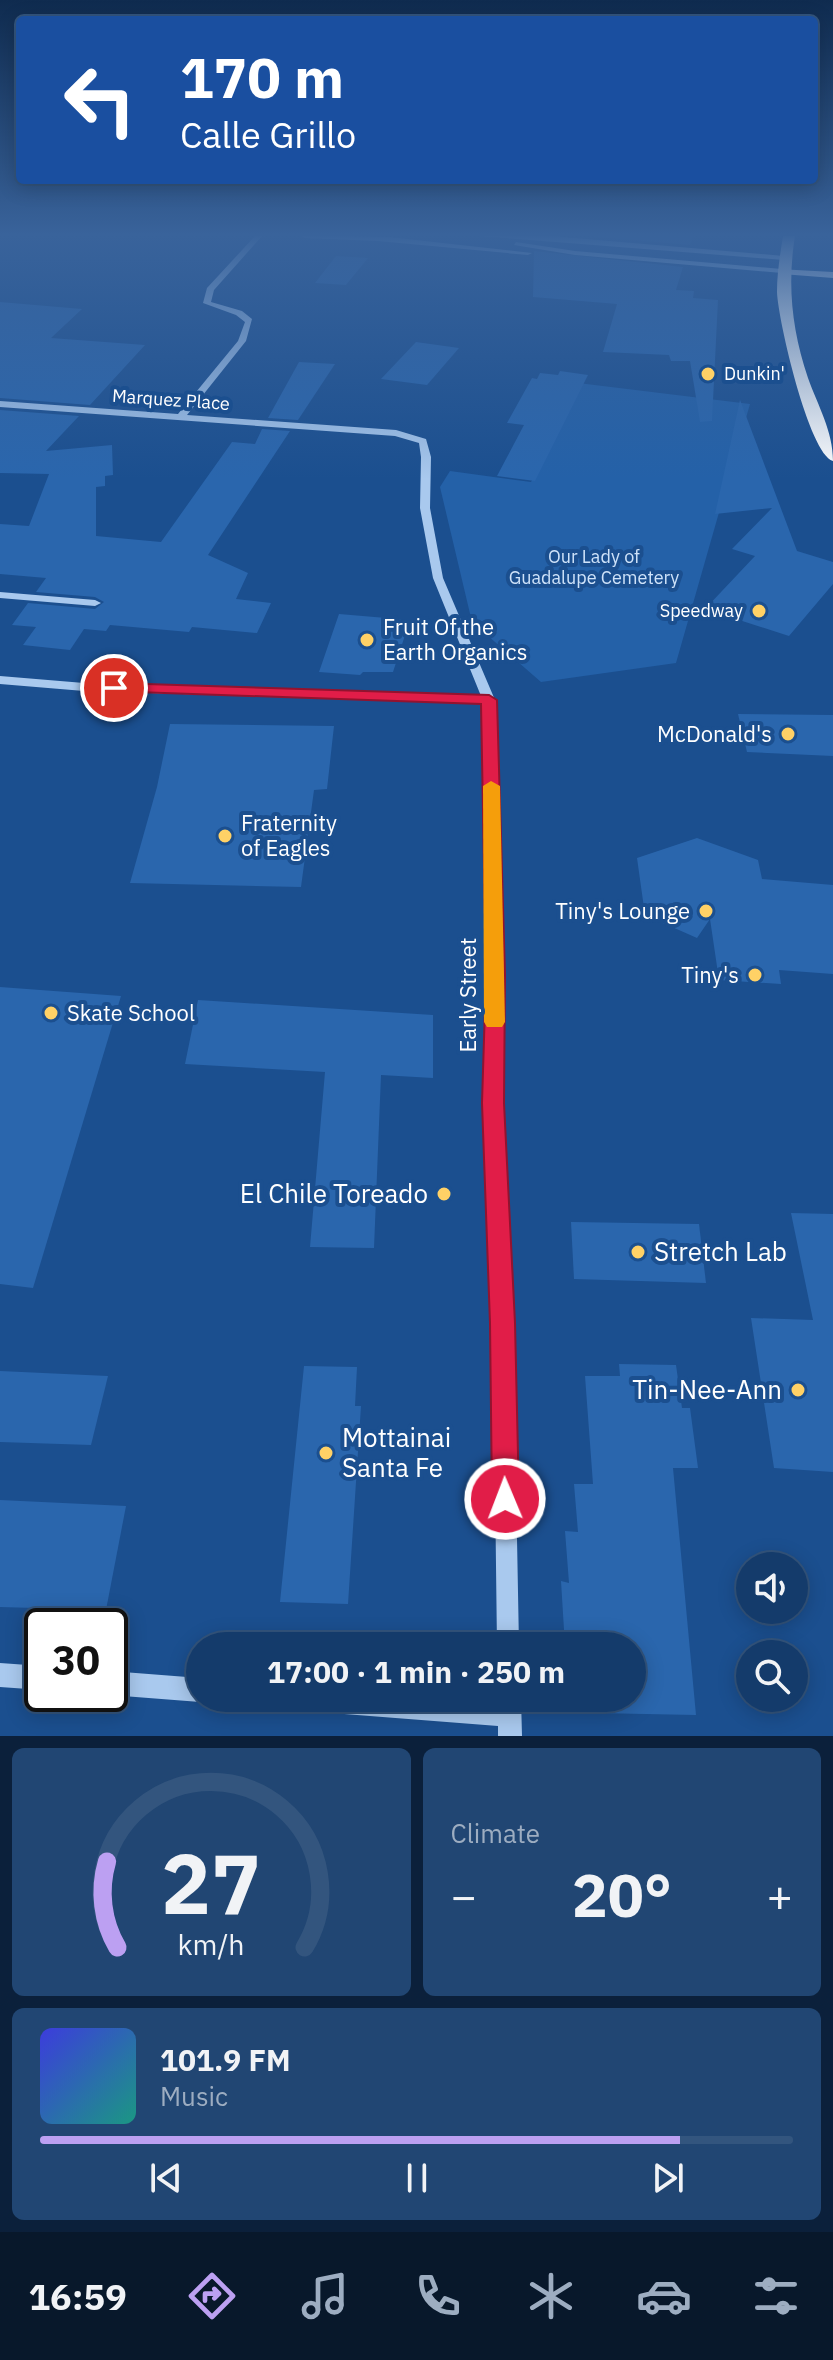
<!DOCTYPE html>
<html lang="en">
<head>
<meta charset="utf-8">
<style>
  body { margin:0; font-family:"IBM Plex Sans",sans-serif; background:#214673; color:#f1f3f6; height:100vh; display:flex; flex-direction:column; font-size:30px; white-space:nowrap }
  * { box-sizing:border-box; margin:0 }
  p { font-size:26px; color:#9dadc1 }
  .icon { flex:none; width:44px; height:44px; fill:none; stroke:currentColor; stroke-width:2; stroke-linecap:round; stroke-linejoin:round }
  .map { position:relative; height:1736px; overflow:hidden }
  .drawer { display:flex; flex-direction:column; gap:12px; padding:12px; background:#0b203b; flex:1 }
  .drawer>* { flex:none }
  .banner { position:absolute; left:16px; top:16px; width:802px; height:168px; border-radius:8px; box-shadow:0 4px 20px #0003,0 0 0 2px #33557e; background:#1a4fa0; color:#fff; overflow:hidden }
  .buttons { position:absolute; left:736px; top:1552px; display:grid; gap:16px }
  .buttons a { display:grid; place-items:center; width:72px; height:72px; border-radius:50%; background:#143b6b; box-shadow:0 4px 20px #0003,0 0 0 2px #33557e; font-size:40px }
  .speed { position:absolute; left:24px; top:1608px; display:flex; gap:16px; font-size:40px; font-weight:700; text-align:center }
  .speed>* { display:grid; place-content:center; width:104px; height:104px; border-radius:50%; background:#143b6b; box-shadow:0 4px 20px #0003,0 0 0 2px #33557e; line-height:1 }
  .speed .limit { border:4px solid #111; border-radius:12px; background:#fff; color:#111 }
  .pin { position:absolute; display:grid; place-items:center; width:68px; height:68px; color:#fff; margin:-34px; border:4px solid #fff; border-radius:50%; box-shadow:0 2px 8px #0007 }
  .me { position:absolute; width:88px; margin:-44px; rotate:359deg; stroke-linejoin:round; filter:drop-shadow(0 0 6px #0008) }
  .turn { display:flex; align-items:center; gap:28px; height:168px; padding:0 32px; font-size:36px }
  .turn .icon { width:104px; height:104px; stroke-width:2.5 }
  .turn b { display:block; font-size:56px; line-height:68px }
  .big { font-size:60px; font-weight:700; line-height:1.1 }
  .drawer .tile { flex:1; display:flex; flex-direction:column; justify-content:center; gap:12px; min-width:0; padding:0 28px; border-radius:12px; background:#214673 }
  .drawer .dial { align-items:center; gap:0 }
  .dial svg { height:208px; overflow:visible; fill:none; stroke:#33557e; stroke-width:7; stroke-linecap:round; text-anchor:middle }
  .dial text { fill:#f1f3f6; stroke:none }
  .song { display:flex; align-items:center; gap:24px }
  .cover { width:96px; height:96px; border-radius:12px; background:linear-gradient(135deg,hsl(240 70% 55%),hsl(170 70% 35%)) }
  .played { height:8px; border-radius:4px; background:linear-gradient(90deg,#bca0f2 85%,#33557e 85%) }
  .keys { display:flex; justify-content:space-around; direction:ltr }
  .heat { display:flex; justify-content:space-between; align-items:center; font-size:44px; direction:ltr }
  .drawer .tiles { flex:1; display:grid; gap:12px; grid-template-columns:1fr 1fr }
  .tile:last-child { grid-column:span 2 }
  .trip { position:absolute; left:186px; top:1632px; width:460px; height:80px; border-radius:40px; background:#143b6b; box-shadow:0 4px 20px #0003,0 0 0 2px #33557e; font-weight:700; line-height:80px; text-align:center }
  .tab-bar { display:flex; height:128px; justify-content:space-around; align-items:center; background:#08182b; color:#9dadc1 }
  .tab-bar .icon { width:56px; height:56px }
  .tab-bar .selected { color:#bca0f2 }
  .tab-bar b { font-size:36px; color:#f1f3f6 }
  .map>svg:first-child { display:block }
  .green { fill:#2461a8 }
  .building { fill:#2a66ad }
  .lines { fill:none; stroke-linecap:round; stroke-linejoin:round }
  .minor { fill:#a9c9ee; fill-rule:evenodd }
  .major { fill:#f0f6ff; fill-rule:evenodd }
  .highway { fill:#fff; fill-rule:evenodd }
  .route { fill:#e11d48; stroke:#92132f; stroke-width:2 }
  .slow { fill:#f59e0b }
  .poi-dot { fill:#ffd166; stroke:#1b4f8f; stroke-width:3 }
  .labels { text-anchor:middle; stroke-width:8; stroke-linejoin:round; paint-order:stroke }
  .far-poi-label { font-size:18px; fill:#fff; stroke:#1b4f8f; text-anchor:start }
  .far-street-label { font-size:18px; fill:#fff; stroke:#1b4f8f }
  .far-park-label { font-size:18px; fill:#cfe3fa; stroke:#1b4f8f }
  .poi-label { font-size:22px; fill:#fff; stroke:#1b4f8f; text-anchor:start }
  .street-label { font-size:22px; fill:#fff; stroke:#1b4f8f }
  .near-poi-label { font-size:26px; fill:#fff; stroke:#1b4f8f; text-anchor:end }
</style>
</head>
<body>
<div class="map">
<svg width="833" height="1736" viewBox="0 0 833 1736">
  <rect width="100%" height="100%" fill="#1b4f8f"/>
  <!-- green -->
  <polygon class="green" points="570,382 750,404 676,663 541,682 472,622 440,487 450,471 531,482 557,432"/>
  <!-- building -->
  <g class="building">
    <polygon points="587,236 693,236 690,245"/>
    <polygon points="534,251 683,267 676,290 694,291 693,298 718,300 712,421 700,422 690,361 671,361 669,355 603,352 617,304 533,297"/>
    <polygon points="336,256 368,258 346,285 315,283"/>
    <polygon points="0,302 82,309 51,338 145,345 90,405 0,398"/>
    <polygon points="416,342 459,348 427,385 381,379"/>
    <polygon points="299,362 335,364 298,420 268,418"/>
    <polygon points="560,371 588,375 535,481 497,476 524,425 507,423 532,378 537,379 540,373 558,375"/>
    <polygon points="740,400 797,551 833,562 833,584 789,636 705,609 755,556 732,549 772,508 715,514"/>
    <polygon points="0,410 79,416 46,451 112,445 113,475 105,476 105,486 96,487 96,536 161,542 232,442 255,444 262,429 290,431 208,555 248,573 236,599 271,603 257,633 192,627 189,632 110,625 106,631 84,629 70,650 23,645 36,627 12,625 28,603 95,609 104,602 95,597 36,592 46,578 0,574 0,524 29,526 49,474 0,473"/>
    <polygon points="339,614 410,620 393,672 363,672 360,675 319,672"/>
    <polygon points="738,714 833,715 833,756 747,752"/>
    <polygon points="170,724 334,726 327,789 314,790 301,887 130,883 157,787"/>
    <polygon points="697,838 758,860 762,879 833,885 833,974 779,970 781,984 719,980 710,919 697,938 645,915 637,858"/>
    <polygon points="0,987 121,996 33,1288 0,1284"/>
    <polygon points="198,1000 433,1015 433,1078 381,1075 374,1248 310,1247 325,1072 185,1064"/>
    <polygon points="791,1213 833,1214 833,1472 774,1468 751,1318 813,1320"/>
    <polygon points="571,1222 699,1224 706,1283 574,1279"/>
    <polygon points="619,1364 676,1365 682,1408 690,1408 698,1468 673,1468 696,1715 595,1713 587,1698 632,1698 632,1646 565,1646 561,1581 569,1583 565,1531 578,1532 574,1484 593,1484 585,1376 620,1376"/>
    <polygon points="304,1366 357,1367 355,1406 361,1406 348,1604 280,1602"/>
    <polygon points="0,1371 108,1376 91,1445 0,1442"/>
    <polygon points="0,1500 126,1506 106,1610 0,1607"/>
  </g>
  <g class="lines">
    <!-- minor -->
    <g class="minor">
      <polygon points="255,236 262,236 214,290 211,302 242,311 252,319 246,341 187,415 396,430 426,439 431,457 430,508 443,578 495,700 504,975 501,1103 513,1323 519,1646 497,1646 493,1323 485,1103 488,975 483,703 84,691 0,684 0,676 84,683 481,696 433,578 420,508 421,457 419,443 395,436 0,407 0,401 178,414 238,341 245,322 236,315 203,303 207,288"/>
      <polygon points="302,236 389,237 532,253 528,255 378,241 305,238"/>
      <polygon points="480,236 551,236 784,256 788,258 784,260"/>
      <polygon points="516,242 575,251 782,269 786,271 782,273 575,255 514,245"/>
      <polygon points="0,592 95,600 101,603 95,606 0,598"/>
      <polygon points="0,1663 42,1666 42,1690 0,1687"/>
      <polygon points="110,1671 200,1678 200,1698 208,1698 200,1702 110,1695"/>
      <polygon points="281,1698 442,1698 497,1702 497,1698 521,1698 522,1736 498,1736 498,1726 293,1710 285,1706"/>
    </g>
    <!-- major -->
    <polygon class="major" points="778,269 833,272 833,278 782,274 778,273"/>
    <!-- highway -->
    <path class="highway" d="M783,236H795C787,285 792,331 808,378C818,406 833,431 833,461C809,454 778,320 777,292C777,273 780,255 783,236Z"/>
  </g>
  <!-- sky -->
  <linearGradient id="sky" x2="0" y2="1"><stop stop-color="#0f2b4f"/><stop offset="0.49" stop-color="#39639b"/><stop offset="1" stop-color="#39639b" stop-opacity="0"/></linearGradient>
  <rect width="833" height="479" fill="url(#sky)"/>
  <!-- route -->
  <polygon class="route" points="114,683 489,695 497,700 505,975 504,1103 515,1323 519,1499 515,1509 505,1513 496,1509 492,1499 490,1323 482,1103 486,975 481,704 108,691 108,684"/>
  <!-- slow -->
  <polygon class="slow" points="491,781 500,786 505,1022 502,1027 487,1027 484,1022 483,786"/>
  <!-- markers -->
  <g class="poi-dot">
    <circle cx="708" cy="374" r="8"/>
    <circle cx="759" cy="611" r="8"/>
    <circle cx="367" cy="640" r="8"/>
    <circle cx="788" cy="734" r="8"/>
    <circle cx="225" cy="836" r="8"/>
    <circle cx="706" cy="911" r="8"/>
    <circle cx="755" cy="975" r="8"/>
    <circle cx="51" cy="1013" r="8"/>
    <circle cx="444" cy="1194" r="8"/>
    <circle cx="638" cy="1252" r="8"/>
    <circle cx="798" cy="1390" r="8"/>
    <circle cx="326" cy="1453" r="8"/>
  </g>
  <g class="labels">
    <!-- far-poi labels -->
    <g class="far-poi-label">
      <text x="724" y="380">Dunkin'</text>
      <text x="743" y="617" text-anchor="end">Speedway</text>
    </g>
    <!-- far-street labels -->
    <g class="far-street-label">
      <text transform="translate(171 400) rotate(4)" y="6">Marquez Place</text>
    </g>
    <!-- far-park labels -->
    <g class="far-park-label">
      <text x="594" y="563">Our Lady of<tspan x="594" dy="21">Guadalupe Cemetery</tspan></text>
    </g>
    <!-- poi labels -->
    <g class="poi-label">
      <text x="383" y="635">Fruit Of the<tspan x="383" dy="25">Earth Organics</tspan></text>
      <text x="772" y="742" text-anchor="end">McDonald's</text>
      <text x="241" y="831">Fraternity<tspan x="241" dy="25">of Eagles</tspan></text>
      <text x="690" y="919" text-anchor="end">Tiny's Lounge</text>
      <text x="739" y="983" text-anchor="end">Tiny's</text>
      <text x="67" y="1021">Skate School</text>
    </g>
    <!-- street labels -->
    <g class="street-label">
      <text transform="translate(468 995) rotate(-90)" y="8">Early Street</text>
    </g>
    <!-- near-poi labels -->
    <g class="near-poi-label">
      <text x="428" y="1203">El Chile Toreado</text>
      <text x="654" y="1261" text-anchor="start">Stretch Lab</text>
      <text x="782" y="1399">Tin-Nee-Ann</text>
      <text x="342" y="1447" text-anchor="start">Mottainai<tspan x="342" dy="30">Santa Fe</tspan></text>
    </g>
  </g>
</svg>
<div class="buttons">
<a><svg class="icon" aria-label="sound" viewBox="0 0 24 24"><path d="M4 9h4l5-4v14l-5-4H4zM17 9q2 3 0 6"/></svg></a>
<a><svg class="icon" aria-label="search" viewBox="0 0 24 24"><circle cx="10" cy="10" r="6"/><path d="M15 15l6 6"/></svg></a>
</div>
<div class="speed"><div class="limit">30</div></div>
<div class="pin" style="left:114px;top:688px;background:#d93025"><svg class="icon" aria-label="arrive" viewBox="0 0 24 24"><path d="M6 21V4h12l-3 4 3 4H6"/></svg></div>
<svg class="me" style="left:505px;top:1499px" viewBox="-20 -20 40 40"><circle r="17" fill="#e11d48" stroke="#fff" stroke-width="3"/><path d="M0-11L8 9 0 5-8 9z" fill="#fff"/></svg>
<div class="trip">17:00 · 1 min · 250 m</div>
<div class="banner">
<div class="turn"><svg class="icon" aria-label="left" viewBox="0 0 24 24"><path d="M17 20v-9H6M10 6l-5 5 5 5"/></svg><div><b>170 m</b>Calle Grillo</div></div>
</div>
</div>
<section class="drawer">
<div class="tiles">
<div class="tile dial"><svg viewBox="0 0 100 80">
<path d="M14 69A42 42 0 1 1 86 69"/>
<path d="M14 69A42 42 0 0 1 10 36" stroke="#bca0f2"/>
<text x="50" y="56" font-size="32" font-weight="700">27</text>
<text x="50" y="72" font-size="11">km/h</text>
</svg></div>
<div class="tile"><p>Climate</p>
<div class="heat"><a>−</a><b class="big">20°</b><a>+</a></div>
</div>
<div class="tile">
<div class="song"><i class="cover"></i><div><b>101.9 FM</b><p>Music</p></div></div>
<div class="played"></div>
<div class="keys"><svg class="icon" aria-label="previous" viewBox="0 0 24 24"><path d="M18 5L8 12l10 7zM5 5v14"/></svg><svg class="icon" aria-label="pause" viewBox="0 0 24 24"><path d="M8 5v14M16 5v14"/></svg><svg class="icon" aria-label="next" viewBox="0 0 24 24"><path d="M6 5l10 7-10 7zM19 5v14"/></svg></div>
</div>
</div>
</section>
<nav class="tab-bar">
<b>16:59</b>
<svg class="icon selected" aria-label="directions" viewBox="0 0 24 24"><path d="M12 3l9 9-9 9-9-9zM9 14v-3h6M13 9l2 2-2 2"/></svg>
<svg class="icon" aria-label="music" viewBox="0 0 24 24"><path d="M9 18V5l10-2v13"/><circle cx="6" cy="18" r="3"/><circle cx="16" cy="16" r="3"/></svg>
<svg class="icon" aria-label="phone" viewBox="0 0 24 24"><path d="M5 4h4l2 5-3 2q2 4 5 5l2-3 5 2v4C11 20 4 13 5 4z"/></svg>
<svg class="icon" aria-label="climate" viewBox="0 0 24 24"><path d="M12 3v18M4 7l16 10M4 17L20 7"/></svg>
<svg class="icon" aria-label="car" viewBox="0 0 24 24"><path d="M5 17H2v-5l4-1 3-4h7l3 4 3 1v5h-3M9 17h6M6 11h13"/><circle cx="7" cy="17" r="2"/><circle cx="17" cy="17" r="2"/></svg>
<svg class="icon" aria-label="filters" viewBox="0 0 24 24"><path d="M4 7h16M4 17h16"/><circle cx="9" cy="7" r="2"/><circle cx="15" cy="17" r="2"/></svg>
</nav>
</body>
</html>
